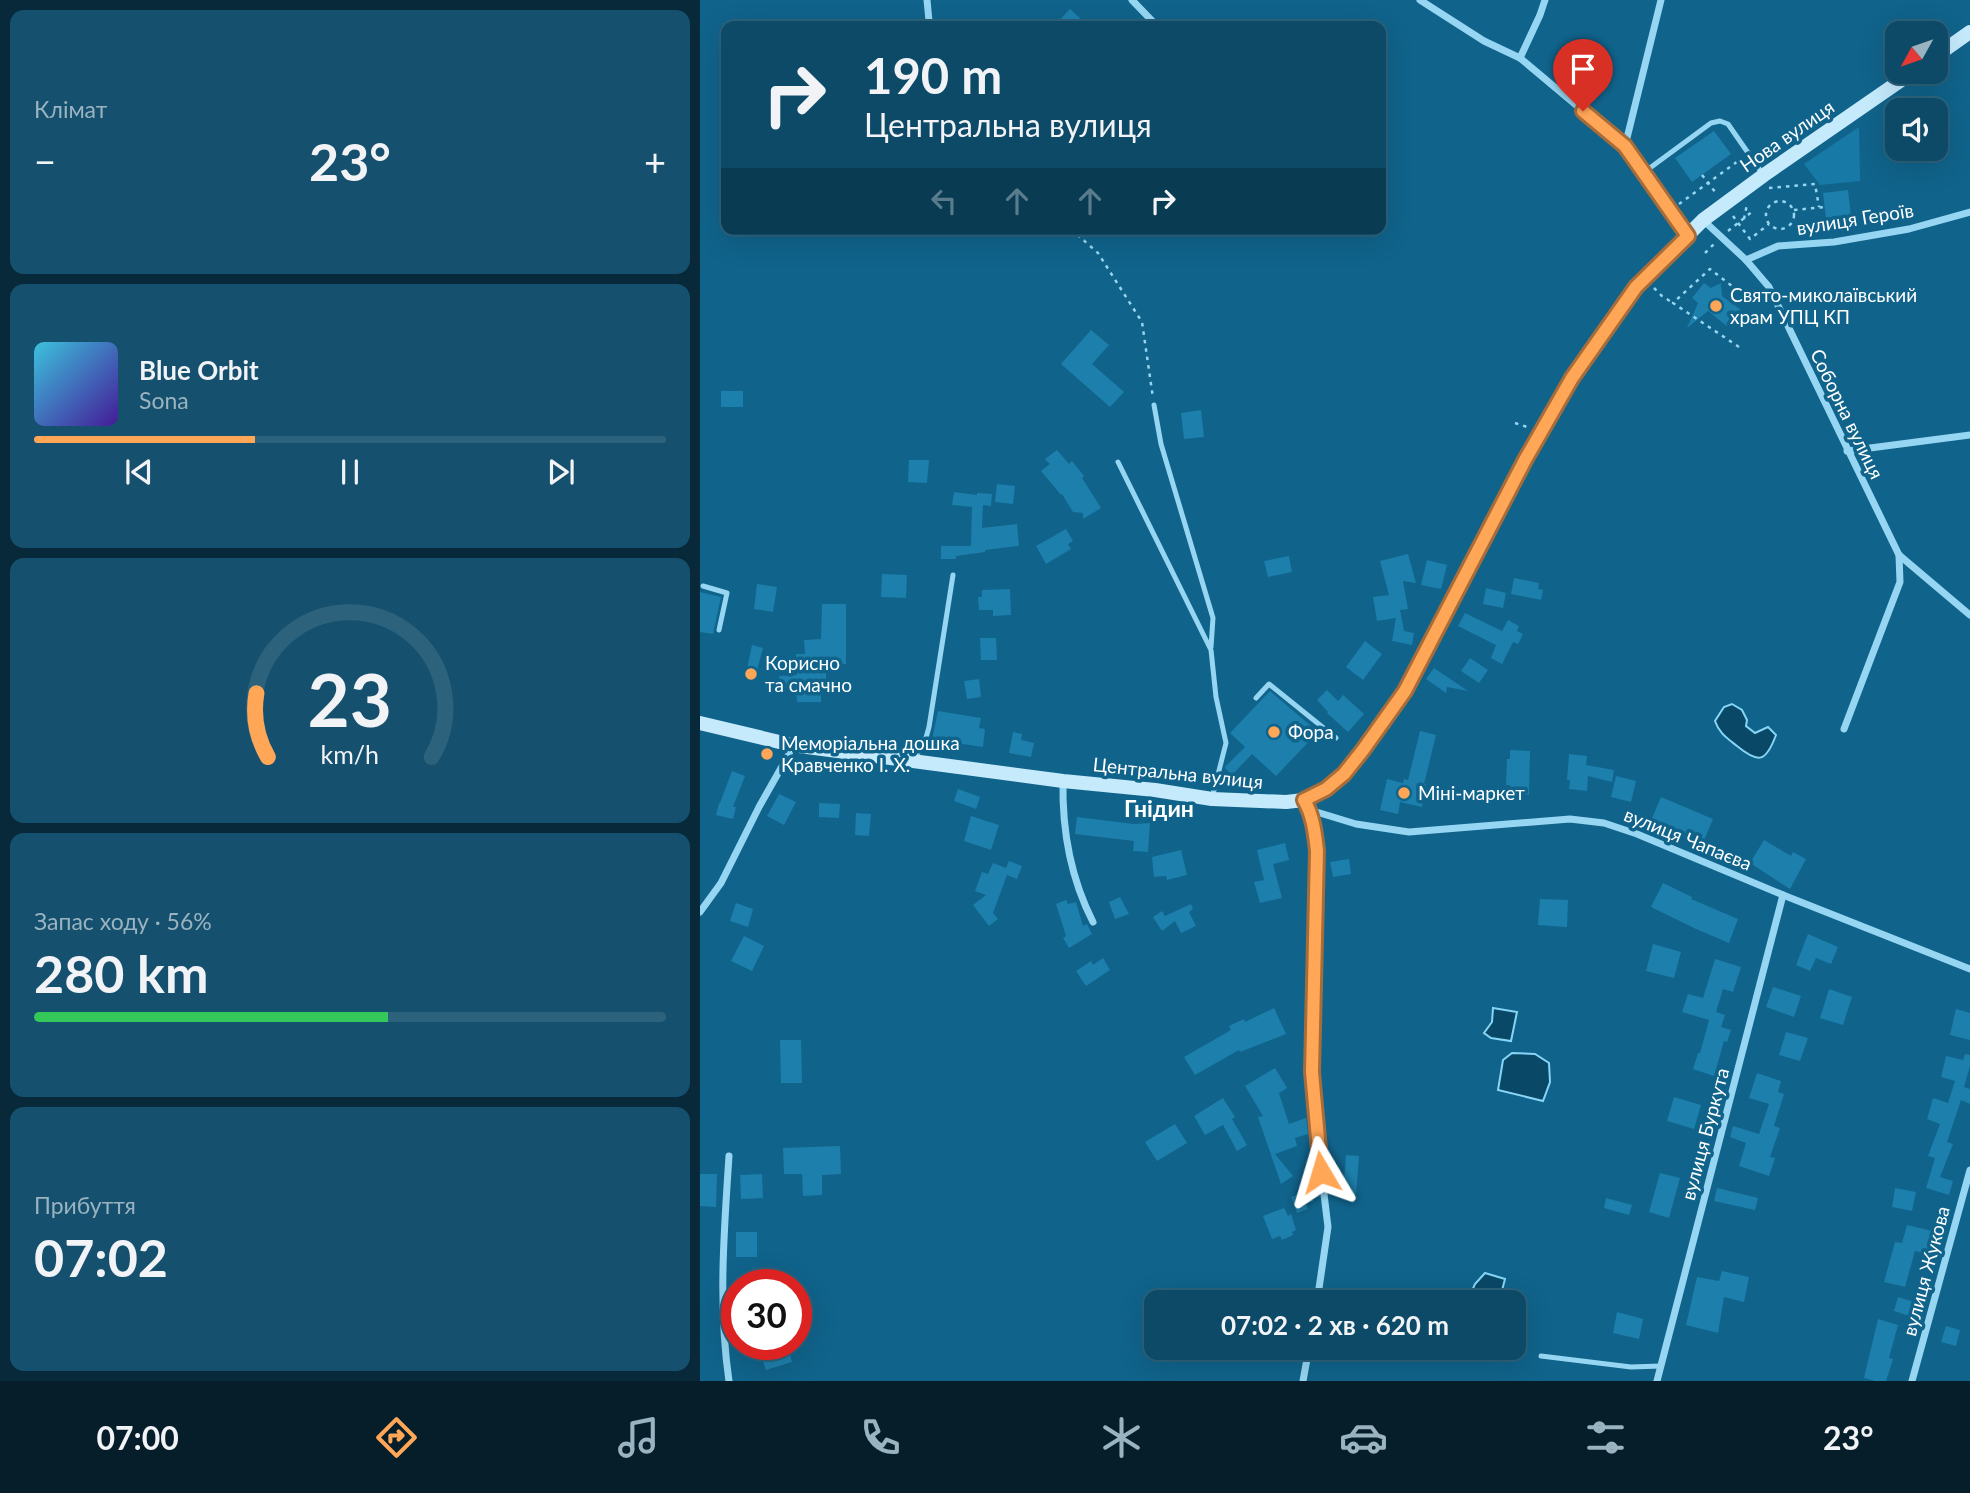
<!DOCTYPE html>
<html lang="uk">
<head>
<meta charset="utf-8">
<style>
  body { margin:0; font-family:Lato,sans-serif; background:#15516e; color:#f1f3f6; height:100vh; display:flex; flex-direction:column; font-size:26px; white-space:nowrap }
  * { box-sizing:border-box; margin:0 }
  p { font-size:23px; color:#9ab3c0 }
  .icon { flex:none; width:38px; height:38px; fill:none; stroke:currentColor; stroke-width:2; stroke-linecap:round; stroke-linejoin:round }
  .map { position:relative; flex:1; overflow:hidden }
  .sheet { display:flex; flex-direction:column; gap:10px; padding:10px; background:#072939; width:700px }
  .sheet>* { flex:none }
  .guide { position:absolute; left:21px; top:21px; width:665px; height:214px; border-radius:14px; box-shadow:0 7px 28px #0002,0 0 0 2px #2c627c; background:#0c4a68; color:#f1f3f6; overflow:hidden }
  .needle { width:46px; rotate:230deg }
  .tools { position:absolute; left:1185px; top:21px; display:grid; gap:14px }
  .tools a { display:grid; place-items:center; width:63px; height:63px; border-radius:14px; background:#0c4a68; box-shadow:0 7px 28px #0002,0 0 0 2px #2c627c; font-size:35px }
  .speed { position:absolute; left:21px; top:1269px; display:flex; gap:14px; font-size:35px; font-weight:700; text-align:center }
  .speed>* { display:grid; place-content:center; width:91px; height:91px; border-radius:50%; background:#0c4a68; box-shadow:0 7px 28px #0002,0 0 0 2px #2c627c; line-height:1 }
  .speed .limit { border:10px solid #d22; background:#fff; color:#111 }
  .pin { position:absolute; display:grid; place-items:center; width:60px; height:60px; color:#fff; margin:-72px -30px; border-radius:50% 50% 50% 0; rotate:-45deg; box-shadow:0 0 7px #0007 }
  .pin .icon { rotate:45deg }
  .me { position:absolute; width:77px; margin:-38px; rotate:353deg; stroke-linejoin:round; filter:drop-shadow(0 0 5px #0008) }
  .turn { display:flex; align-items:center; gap:24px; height:147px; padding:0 28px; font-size:32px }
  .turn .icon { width:91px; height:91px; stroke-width:2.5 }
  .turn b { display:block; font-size:49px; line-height:60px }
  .lanes { display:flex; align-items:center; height:66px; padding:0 28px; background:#0003; justify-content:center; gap:35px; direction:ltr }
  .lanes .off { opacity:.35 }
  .big { font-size:52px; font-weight:700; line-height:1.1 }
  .sheet .widget { flex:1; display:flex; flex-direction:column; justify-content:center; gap:10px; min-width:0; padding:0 24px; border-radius:14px; background:#15516e }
  .sheet .dial { align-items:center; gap:0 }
  .dial svg { height:182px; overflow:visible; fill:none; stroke:#2c627c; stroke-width:7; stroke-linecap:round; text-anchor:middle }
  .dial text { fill:#f1f3f6; stroke:none }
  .song { display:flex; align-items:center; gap:21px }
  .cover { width:84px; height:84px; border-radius:10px; background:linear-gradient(135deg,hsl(190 70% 55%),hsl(260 70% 35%)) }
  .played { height:7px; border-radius:4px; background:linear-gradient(90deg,#ffa657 35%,#2c627c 35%) }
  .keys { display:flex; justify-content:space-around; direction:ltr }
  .heat { display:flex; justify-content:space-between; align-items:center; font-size:38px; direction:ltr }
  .charge { height:10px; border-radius:5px; background:linear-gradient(90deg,#34c759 56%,#2c627c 0) }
  .trip { position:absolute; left:444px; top:1290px; width:382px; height:70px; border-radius:14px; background:#0c4a68; box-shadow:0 7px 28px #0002,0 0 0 2px #2c627c; font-weight:700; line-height:70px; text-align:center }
  .menu { display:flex; height:112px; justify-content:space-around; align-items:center; background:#051e2a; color:#9ab3c0 }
  .menu .icon { width:49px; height:49px }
  .menu .selected { color:#ffa657 }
  .menu b { font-size:32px; color:#f1f3f6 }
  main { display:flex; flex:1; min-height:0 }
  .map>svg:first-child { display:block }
  .green { fill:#177aa6 }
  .water { fill:#094867; stroke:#87d5f6; stroke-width:2 }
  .building { fill:#1d7fab }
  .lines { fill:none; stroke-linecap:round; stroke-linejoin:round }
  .path { stroke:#96d6f2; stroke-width:2.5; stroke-dasharray:3.5 5; stroke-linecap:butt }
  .lane { stroke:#96d6f2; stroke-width:5 }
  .street { stroke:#96d6f2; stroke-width:7 }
  .secondary { stroke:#c5eafc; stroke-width:14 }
  .route-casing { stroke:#a66c39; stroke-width:18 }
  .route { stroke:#ffa657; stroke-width:12 }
  .poi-dot { fill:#ffa657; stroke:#10638b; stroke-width:2.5 }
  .labels { text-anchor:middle; stroke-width:7; stroke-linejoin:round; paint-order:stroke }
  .street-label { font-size:19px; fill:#fff; stroke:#10638b }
  .poi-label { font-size:19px; fill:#fff; stroke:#10638b; text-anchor:start }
  .quarter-label { font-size:23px; font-weight:bold; fill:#fff; stroke:#10638b }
</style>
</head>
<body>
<main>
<section class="sheet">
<div class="widget"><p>Клімат</p>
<div class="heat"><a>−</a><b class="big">23°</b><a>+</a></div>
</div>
<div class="widget">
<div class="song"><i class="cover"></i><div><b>Blue Orbit</b><p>Sona</p></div></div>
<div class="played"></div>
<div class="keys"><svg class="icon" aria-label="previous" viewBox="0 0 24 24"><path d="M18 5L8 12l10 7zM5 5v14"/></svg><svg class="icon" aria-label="pause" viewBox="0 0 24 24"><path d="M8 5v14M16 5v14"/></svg><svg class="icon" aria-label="next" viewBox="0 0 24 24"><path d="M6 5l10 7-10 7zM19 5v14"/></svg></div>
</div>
<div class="widget dial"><svg viewBox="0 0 100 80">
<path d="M14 69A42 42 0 1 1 86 69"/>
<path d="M14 69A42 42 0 0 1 9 41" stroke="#ffa657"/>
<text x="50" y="56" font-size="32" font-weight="700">23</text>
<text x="50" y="72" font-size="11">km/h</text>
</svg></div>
<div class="widget"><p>Запас ходу · 56%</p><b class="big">280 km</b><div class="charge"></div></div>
<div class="widget"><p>Прибуття</p><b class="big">07:02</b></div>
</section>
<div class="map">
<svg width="1270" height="1381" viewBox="0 0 1270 1381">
  <rect width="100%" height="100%" fill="#10638b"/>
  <!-- green -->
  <polygon class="green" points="1159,127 1160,181 1120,185 1104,164"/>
  <!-- water -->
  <g class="water">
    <path d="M1032,704L1042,710L1047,720L1046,726L1055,733L1068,727L1076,735C1066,762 1059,764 1037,746C1027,738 1019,733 1015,721L1024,707Z"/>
    <polygon points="793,1008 817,1012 811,1041 791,1038 784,1033 792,1022"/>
    <polygon points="812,1053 835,1054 849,1063 850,1082 843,1101 798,1090 803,1060"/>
    <polygon points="785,1273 805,1279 799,1302 767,1302 775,1284"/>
  </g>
  <!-- building -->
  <g class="building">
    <polygon points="370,9 381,19 375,26 354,26"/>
    <polygon points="1014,131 1031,154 992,182 975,158"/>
    <polygon points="1148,190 1151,216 1126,219 1123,193"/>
    <polygon points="1004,283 1011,288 1021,283 1022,296 1041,310 1028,327 1008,311 987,328 998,303 992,298"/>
    <polygon points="391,330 409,345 392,364 424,392 410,407 361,364"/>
    <rect x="21" y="391" width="22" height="16"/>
    <polygon points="501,410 504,437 484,439 481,413"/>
    <polygon points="357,450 369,464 372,461 384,476 382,478 401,508 383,519 383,513 373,512 362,494 361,495 341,471 350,464 345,459"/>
    <polygon points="209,460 229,460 227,483 208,482"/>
    <polygon points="297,484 315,486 313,504 295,502"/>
    <polygon points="254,492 277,495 277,493 292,494 291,506 283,505 282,528 317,524 319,546 285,550 285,552 256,556 256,559 241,559 241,546 271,546 272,507 252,505"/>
    <polygon points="366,529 373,541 368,544 371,549 346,564 336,546"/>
    <polygon points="708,554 716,583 703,581 708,609 700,610 704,631 714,633 712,645 692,641 696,618 677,621 673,597 689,595 680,561"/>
    <polygon points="589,556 592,572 568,577 564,561"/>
    <polygon points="727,560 747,565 741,589 721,585"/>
    <polygon points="182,574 207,575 206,598 181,597"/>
    <polygon points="814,578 839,583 838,589 843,590 841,600 811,594"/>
    <polygon points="57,584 77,587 73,612 54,609"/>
    <polygon points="786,588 806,593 803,608 783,604"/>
    <polygon points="310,589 311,615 293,616 293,610 279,610 278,597 282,597 282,590"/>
    <polygon points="0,592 21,597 13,634 0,632"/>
    <polygon points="122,604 146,604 146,664 126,665 126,689 121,689 121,702 97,702 96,688 80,688 79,676 97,675 96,654 105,654 104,640 121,639"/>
    <polygon points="765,613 802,631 808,620 819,626 817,631 823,634 818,644 813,642 802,664 791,658 796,645 758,626"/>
    <polygon points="280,638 296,638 297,660 281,660"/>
    <polygon points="665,641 682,654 663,680 646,667"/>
    <polygon points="52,645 63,648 54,681 45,678"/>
    <polygon points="770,658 788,670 779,683 761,671"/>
    <polygon points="734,668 768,691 747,687 746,693 726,679"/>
    <polygon points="279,679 281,697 267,699 264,681"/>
    <polygon points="627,690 638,701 643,695 664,714 648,732 627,713 628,712 617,700"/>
    <polygon points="570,691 618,732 576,776 552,754 532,775 525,768 526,766 545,747 530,733"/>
    <polygon points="238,711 281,718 279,728 285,729 283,747 249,742 248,747 231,744"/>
    <polygon points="720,731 736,735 724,784 726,784 722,807 700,802 698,814 680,810 687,779 703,783 704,779 708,780"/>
    <polygon points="313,732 322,734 321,740 334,743 331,757 309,753"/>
    <polygon points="810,750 830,751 829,795 810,794 810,785 806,785 807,759 810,759"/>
    <polygon points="869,754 887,756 886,765 914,770 912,782 888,776 887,791 869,789 870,780 867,780"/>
    <polygon points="32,771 45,776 33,807 36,807 33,819 16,815 19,803 20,803"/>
    <polygon points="916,776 936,781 931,802 911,797"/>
    <polygon points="258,789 280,797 276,809 254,801"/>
    <polygon points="79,794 96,802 84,825 67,816"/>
    <polygon points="961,797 1013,819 1002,845 950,823"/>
    <polygon points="119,803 140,804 139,818 119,817"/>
    <polygon points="156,813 171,814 169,836 155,835"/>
    <polygon points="271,816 299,825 291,850 264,841"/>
    <polygon points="377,817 434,824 450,823 448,852 433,851 434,841 375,834"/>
    <polygon points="1064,840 1091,856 1093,852 1106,859 1090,889 1050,863"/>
    <polygon points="585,843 589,860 573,864 582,898 560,903 554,882 564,880 557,850"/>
    <polygon points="481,850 487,875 467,880 466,876 454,877 452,857"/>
    <polygon points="649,859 651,874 633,877 630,862"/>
    <polygon points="309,861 322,866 317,879 307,875 293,913 298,919 289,926 273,905 286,895 275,891 282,872 288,874 293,863 306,868"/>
    <polygon points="963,883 992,897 991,899 1038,919 1029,943 996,929 951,907"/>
    <polygon points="420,897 429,914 415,919 409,902"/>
    <polygon points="840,899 868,900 867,927 838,925"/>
    <polygon points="366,900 368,904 376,902 383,926 387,924 392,934 369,948 363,938 366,936 356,904"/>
    <polygon points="36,903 53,909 48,927 30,921"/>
    <polygon points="491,904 493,909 489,912 496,926 481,933 475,921 462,931 453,917 462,911 465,916"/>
    <polygon points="1108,934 1138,947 1131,964 1116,958 1110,971 1096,965"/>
    <polygon points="44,936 64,946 52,971 31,961"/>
    <polygon points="953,944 981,952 974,978 946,971"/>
    <polygon points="403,958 410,970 386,986 376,971 391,961 393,965"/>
    <polygon points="1015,959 1041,967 1033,992 1023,989 1016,1012 1025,1015 1021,1027 1031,1030 1027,1042 1024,1041 1014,1076 993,1069 998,1053 1000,1053 1009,1020 982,1012 988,994 1003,998"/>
    <polygon points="1073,987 1101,996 1094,1017 1066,1007"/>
    <polygon points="1129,989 1152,997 1143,1025 1120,1018"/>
    <polygon points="574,1008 586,1034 540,1052 539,1050 495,1075 484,1057 531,1030 529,1026 544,1019 545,1022"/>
    <polygon points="1256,1009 1270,1013 1270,1040 1250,1035"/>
    <polygon points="1086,1032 1108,1038 1100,1061 1079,1055"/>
    <polygon points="80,1040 101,1040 102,1083 81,1083"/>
    <polygon points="1265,1054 1270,1055 1270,1066 1264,1087 1270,1089 1270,1104 1261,1100 1247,1142 1253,1144 1240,1177 1253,1181 1249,1195 1226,1188 1235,1158 1228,1156 1240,1124 1227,1119 1233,1098 1248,1103 1255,1081 1241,1077 1246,1056 1263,1060"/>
    <polygon points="575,1068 587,1088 579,1093 589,1124 606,1118 608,1134 595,1138 597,1146 575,1154 593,1176 581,1184 558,1117 563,1116 545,1086"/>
    <polygon points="1057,1073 1081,1081 1078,1092 1084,1094 1074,1126 1080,1128 1070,1157 1075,1158 1069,1176 1039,1166 1046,1143 1030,1137 1033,1126 1059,1134 1069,1104 1049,1098"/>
    <polygon points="974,1097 1001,1105 994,1129 967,1121"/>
    <polygon points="523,1098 535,1117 532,1119 547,1145 537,1151 523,1125 505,1135 494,1116"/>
    <polygon points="475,1124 487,1143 457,1161 445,1142"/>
    <polygon points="140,1146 141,1174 122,1175 122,1195 103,1196 102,1174 84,1174 83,1148"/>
    <polygon points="646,1155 659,1156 656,1195 643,1193"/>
    <polygon points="960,1173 980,1178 969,1218 949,1212"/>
    <polygon points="0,1174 17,1174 16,1207 0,1206"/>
    <polygon points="62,1174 63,1198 41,1199 40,1175"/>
    <polygon points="1017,1188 1058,1198 1055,1210 1014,1201"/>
    <polygon points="1195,1188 1216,1192 1212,1211 1192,1207"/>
    <polygon points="609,1190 613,1201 606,1203 608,1209 597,1213 591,1197"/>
    <polygon points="906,1198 932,1205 929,1215 904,1208"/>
    <polygon points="584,1208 588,1216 591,1214 596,1230 592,1232 593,1235 582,1240 580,1236 572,1239 563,1216"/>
    <polygon points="1207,1225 1232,1231 1226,1254 1215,1251 1205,1287 1184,1282 1195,1242 1202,1243"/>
    <rect x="36" y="1232" width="21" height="25"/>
    <polygon points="1022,1271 1049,1277 1044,1302 1024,1297 1018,1333 986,1325 997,1277 1019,1281"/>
    <polygon points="1198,1297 1220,1304 1216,1318 1194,1311"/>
    <polygon points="917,1312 943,1319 939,1339 913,1333"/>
    <polygon points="1178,1319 1198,1325 1189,1358 1193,1359 1186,1381 1175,1381 1164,1378"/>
    <polygon points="1246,1326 1260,1330 1256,1346 1241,1342"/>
    <polygon points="87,1344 92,1362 66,1370 60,1352"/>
  </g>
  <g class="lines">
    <!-- path -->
    <g class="path">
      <polyline points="1002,175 1016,193"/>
      <polyline points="1069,188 1115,184 1119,207"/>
      <circle cx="1080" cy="215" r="14"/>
      <polyline points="979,204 1041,159"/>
      <polyline points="1094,210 1125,207"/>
      <polyline points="1033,216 1050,239 1069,224"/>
      <polyline points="1044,219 1047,204"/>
      <polyline points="371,229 398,253 442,322 453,398"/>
      <polyline points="1028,231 1053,211"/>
      <polyline points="1005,253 1015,243"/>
      <polyline points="954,288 962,296 973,303"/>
      <polyline points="1039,347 973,303 1010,269 1055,304"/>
      <polyline points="815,423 830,428"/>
    </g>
    <!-- lane -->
    <g class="lane">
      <polyline points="943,173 1011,123 1020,121 1028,124 1062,173"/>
      <polyline points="454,405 461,444 513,618 511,647"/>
      <polyline points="418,462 511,650 516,697 526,743 512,798"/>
      <polyline points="3,586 27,593 19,630"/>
      <polyline points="556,698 569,684 636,738"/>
      <polyline points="213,759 224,745 229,727 253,575"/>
      <polyline points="841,1356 931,1367 961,1366"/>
    </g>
    <!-- street -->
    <g class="street">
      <polyline points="227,0 229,21 231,26"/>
      <polyline points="432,0 457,26"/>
      <polyline points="720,0 784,41 820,58 925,146 988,236"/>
      <polyline points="820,58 840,15 845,0"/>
      <polyline points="925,146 961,0"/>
      <polyline points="1003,220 1046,260 1069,287 1199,555 1270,615"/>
      <polyline points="1046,260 1078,246 1134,242 1209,229 1270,212"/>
      <polyline points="1147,451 1270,435"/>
      <polyline points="1144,729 1200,582 1199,555"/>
      <path d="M363,781C362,830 370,877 393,922"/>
      <polyline points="604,800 610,810 656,824 709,832 870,819 904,823 937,834 1083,895 1270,969"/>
      <polyline points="610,810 617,851 612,1072 618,1145 628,1227 617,1302"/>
      <polyline points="0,912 21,883 59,807 89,754 92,745"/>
      <path d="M29,1381C18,1306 24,1231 29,1156"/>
      <polyline points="603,1381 609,1348"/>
      <polyline points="957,1381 1083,895"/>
      <polyline points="1212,1381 1270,1170"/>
    </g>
    <!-- secondary -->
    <g class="secondary">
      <polyline points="1236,56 1270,32"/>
      <polyline points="0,723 92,745 363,781 455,790 512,799 586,802 604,800 626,789 644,774 663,750 705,691 825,460 872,378 936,287 1003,220 1064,175 1213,72"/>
    </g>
  </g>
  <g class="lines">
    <defs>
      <path id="route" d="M621,1172L612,1072L617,851C615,833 613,815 604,800L626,789L644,774L663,750L705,691L825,460L872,378L936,287L988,236L925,146L883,111"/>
    </defs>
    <!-- route casing -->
    <use href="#route" class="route-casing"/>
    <!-- route -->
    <use href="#route" class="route"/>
  </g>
  <!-- markers -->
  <g class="poi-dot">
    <circle cx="1016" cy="306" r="7"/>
    <circle cx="51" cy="674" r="7"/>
    <circle cx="574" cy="732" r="7"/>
    <circle cx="67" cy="754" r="7"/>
    <circle cx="704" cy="793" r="7"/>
  </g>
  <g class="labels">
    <!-- street labels -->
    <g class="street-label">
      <text transform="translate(1087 136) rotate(-35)" y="7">Нова вулиця</text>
      <text transform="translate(1155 219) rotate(-9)" y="7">вулиця Героїв</text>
      <text transform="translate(1147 414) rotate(64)" y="7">Соборна вулиця</text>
      <text transform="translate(478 773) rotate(6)" y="7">Центральна вулиця</text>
      <text transform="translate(988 839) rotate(22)" y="7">вулиця Чапаєва</text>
      <text transform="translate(1005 1134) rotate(-75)" y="7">вулиця Буркута</text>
      <text transform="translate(1226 1271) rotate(-75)" y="7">вулиця Жукова</text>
    </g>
    <!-- poi labels -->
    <g class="poi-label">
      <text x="1030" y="302">Свято-миколаївський<tspan x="1030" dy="22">храм УПЦ КП</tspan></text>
      <text x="65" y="670">Корисно<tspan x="65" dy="22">та смачно</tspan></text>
      <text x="588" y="739">Фора</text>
      <text x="81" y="750">Меморіальна дошка<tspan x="81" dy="22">Кравченко І. Х.</tspan></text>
      <text x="718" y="800">Міні-маркет</text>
    </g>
    <!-- quarter labels -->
    <g class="quarter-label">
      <text x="459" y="817">Гнідин</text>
    </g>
  </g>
</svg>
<div class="tools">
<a><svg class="needle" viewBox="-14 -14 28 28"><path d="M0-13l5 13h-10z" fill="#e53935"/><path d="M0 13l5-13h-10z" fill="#9ab3c0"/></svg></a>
<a><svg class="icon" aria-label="sound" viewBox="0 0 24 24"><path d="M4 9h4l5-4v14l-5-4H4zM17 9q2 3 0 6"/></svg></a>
</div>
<div class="speed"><div class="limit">30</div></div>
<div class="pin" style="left:883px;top:111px;background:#d93025"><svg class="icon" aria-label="arrive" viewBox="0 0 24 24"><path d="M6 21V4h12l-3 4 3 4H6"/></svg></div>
<svg class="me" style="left:621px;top:1172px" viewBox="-20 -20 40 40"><path d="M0-17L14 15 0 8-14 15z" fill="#ffa657" stroke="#fff" stroke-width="4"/></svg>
<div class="trip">07:02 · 2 хв · 620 m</div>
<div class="guide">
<div class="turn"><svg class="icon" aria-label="right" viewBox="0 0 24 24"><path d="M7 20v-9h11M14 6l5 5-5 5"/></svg><div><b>190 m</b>Центральна вулиця</div></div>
<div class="lanes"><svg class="icon off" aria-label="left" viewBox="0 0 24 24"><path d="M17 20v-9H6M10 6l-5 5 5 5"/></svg><svg class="icon off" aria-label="ahead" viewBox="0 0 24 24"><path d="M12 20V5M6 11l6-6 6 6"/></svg><svg class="icon off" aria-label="ahead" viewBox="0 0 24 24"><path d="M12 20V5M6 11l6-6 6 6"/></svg><svg class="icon" aria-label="right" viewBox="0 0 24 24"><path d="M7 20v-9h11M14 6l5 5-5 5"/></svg></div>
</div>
</div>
</main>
<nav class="menu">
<b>07:00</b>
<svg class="icon selected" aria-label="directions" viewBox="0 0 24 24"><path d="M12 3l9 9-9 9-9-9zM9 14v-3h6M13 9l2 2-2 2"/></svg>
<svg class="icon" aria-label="music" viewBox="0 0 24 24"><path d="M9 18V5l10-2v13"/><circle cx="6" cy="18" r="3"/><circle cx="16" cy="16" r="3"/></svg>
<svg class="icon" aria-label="phone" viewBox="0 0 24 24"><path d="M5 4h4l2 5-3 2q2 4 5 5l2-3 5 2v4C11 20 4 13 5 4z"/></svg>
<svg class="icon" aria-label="climate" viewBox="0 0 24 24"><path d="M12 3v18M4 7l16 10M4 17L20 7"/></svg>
<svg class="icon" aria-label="car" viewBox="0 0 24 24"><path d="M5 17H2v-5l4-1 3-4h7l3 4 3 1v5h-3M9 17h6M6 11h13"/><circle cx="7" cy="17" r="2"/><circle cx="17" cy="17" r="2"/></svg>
<svg class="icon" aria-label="filters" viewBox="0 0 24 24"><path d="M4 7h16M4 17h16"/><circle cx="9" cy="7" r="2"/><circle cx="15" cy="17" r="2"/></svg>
<b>23°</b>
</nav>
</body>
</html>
